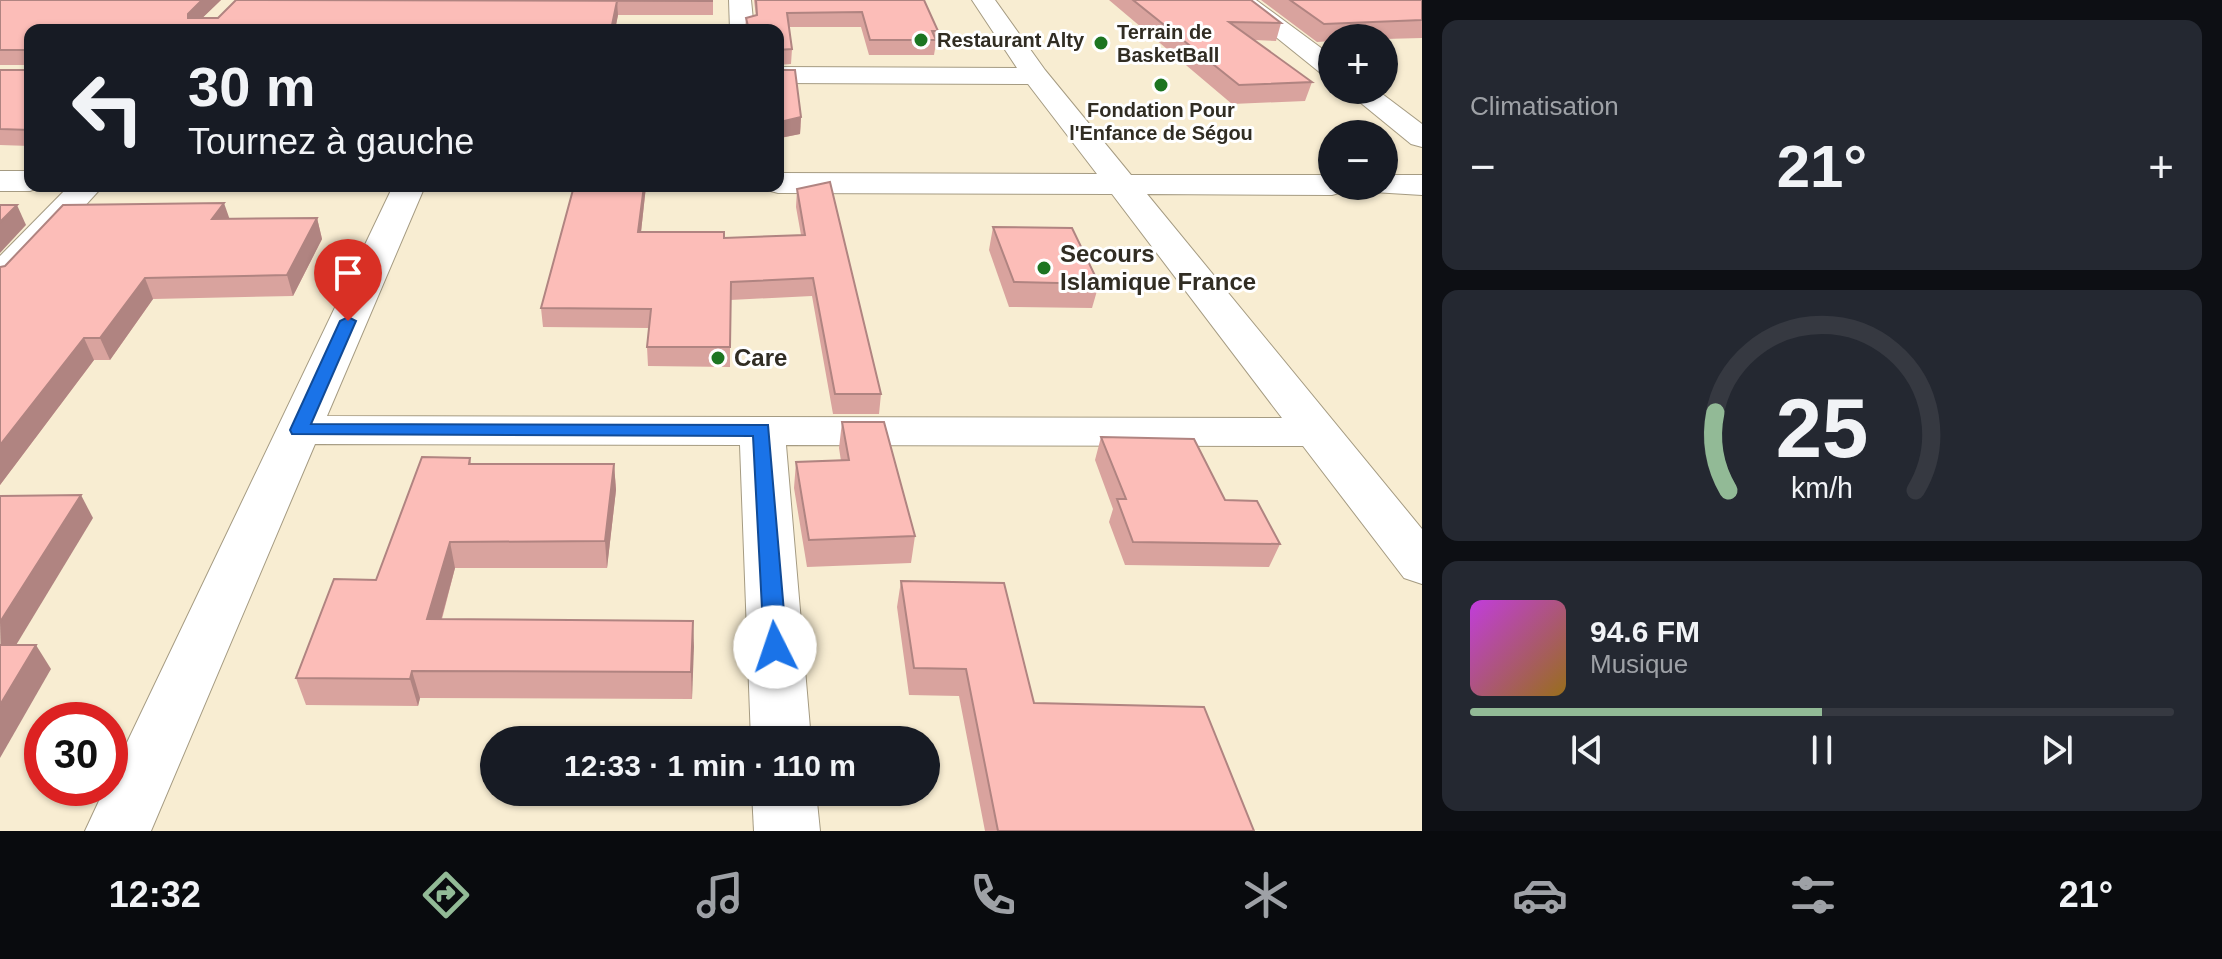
<!DOCTYPE html>
<html lang="fr">
<head>
<meta charset="utf-8">
<style>
  body { margin:0; font-family:Arial,sans-serif; background:#242831; color:#f1f3f6; height:100vh; display:flex; flex-direction:column; font-size:30px; white-space:nowrap }
  * { box-sizing:border-box; margin:0 }
  p { font-size:26px; color:#9ea1a6 }
  .icon { flex:none; width:44px; height:44px; fill:none; stroke:currentColor; stroke-width:2; stroke-linecap:round; stroke-linejoin:round }
  .map { position:relative; flex:1; overflow:hidden }
  .details { display:flex; flex-direction:column; gap:20px; padding:20px; background:#0d0f14; width:800px }
  .details>* { flex:none }
  .top-card { position:absolute; left:24px; top:24px; width:760px; height:168px; border-radius:16px; box-shadow:0 2px 6px #0004; background:#171b24; color:#f1f3f6; overflow:hidden }
  .fabs { position:absolute; left:1318px; top:24px; display:grid; gap:16px }
  .fabs a { display:grid; place-items:center; width:80px; height:80px; border-radius:50%; background:#171b24; box-shadow:0 2px 6px #0004; font-size:40px }
  .speed { position:absolute; left:24px; top:702px; display:flex; gap:16px; font-size:40px; font-weight:700; text-align:center }
  .speed>* { display:grid; place-content:center; width:104px; height:104px; border-radius:50%; background:#171b24; box-shadow:0 2px 6px #0004; line-height:1 }
  .speed .limit { border:12px solid #d22; background:#fff; color:#111 }
  .pin { position:absolute; display:grid; place-items:center; width:68px; height:68px; color:#fff; margin:-82px -34px; border-radius:50% 50% 50% 0; rotate:-45deg; box-shadow:0 0 8px #0007 }
  .pin .icon { rotate:45deg }
  .me { position:absolute; width:88px; margin:-44px; rotate:356deg; stroke-linejoin:round; filter:drop-shadow(0 0 6px #0008) }
  .turn { display:flex; align-items:center; gap:28px; height:168px; padding:0 32px; font-size:36px }
  .turn .icon { width:104px; height:104px; stroke-width:2.5 }
  .turn b { display:block; font-size:56px; line-height:68px }
  .big { font-size:60px; font-weight:700; line-height:1.1 }
  .details .widget { flex:1; display:flex; flex-direction:column; justify-content:center; gap:12px; min-width:0; padding:0 28px; border-radius:16px; background:#242831 }
  .details .dial { align-items:center; gap:0 }
  .dial svg { height:208px; overflow:visible; fill:none; stroke:#363941; stroke-width:7; stroke-linecap:round; text-anchor:middle }
  .dial text { fill:#f1f3f6; stroke:none }
  .song { display:flex; align-items:center; gap:24px }
  .cover { width:96px; height:96px; border-radius:12px; background:linear-gradient(135deg,hsl(290 70% 55%),hsl(40 70% 35%)) }
  .played { height:8px; border-radius:4px; background:linear-gradient(90deg,#92ba96 50%,#363941 50%) }
  .keys { display:flex; justify-content:space-around; direction:ltr }
  .heat { display:flex; justify-content:space-between; align-items:center; font-size:44px; direction:ltr }
  .trip { position:absolute; left:480px; top:726px; width:460px; height:80px; border-radius:40px; background:#171b24; box-shadow:0 2px 6px #0004; font-weight:700; line-height:80px; text-align:center }
  .tab-bar { display:flex; height:128px; justify-content:space-around; align-items:center; background:#090b0e; color:#9ea1a6 }
  .tab-bar .icon { width:56px; height:56px }
  .tab-bar .active { color:#92ba96 }
  .tab-bar b { font-size:36px; color:#f1f3f6 }
  main { display:flex; flex:1; min-height:0 }
  .map>svg:first-child { display:block }
  .lines { fill:none; stroke-linecap:round; stroke-linejoin:round }
  .minor-casing { stroke:#a59b82; stroke-width:2 }
  .minor { fill:#fff; fill-rule:evenodd }
  .wall { fill:#d9a39e }
  .shaded-wall { fill:#b08481 }
  .building { fill:#fcbdb8; stroke:#b08481; stroke-width:2 }
  .route { fill:#1a73e8; stroke:#114b97; stroke-width:2 }
  .poi-dot { fill:#1d7521; stroke:#fff; stroke-width:3 }
  .labels { text-anchor:middle; stroke-width:6; stroke-linejoin:round; paint-order:stroke }
  .far-poi-label { font-size:20px; font-weight:bold; fill:#312d23; stroke:#fff; text-anchor:start }
  .poi-label { font-size:24px; font-weight:bold; fill:#312d23; stroke:#fff; text-anchor:start }
</style>
</head>
<body>
<main>
<div class="map">
<svg width="1422" height="831" viewBox="0 0 1422 831">
  <rect width="100%" height="100%" fill="#f8edd2"/>
  <g class="lines">
    <defs>
      <g id="minor">
        <polygon points="729,0 751,0 754,30 730,30"/>
        <polygon points="972,0 995,0 1045,70 1131,175 1332,175 1332,186 1347,186 1343,192 1332,195 1147,194 1422,529 1422,584 1404,578 1303,446 786,445 811,740 751,740 740,445 315,444 151,831 85,831 105,788 110,788 110,778 393,186 425,186 327,416 1282,418 1112,194 778,193 767,190 764,186 778,186 778,173 1097,174 1028,84 778,83 778,67 1017,68"/>
        <polygon points="1230,0 1256,0 1332,56 1332,77 1323,75"/>
        <polygon points="1345,90 1377,90 1422,124 1422,147 1411,144"/>
        <polygon points="0,171 30,171 30,186 43,186 30,191 0,191"/>
        <polygon points="1384,175 1422,175 1422,195 1373,192 1369,186 1384,186"/>
        <polygon points="69,186 103,186 13,285 0,288 0,256"/>
        <polygon points="752,792 816,792 820,831 754,831"/>
      </g>
    </defs>
    <!-- minor casing -->
    <use href="#minor" class="minor-casing"/>
    <!-- minor -->
    <use href="#minor" class="minor"/>
  </g>
  <!-- wall -->
  <g class="wall">
    <polygon points="0,0 221,0 202,18 218,18 236,0 713,0 713,15 618,15 615,30 30,30 30,146 0,145 0,70 26,70 26,65 0,65"/>
    <polygon points="754,0 924,0 938,31 934,55 869,55 861,27 789,27 792,49 791,64 778,65 778,30 745,30 746,18 756,16"/>
    <polygon points="1109,0 1251,0 1281,23 1276,41 1254,40 1312,82 1305,101 1232,104"/>
    <polygon points="1261,0 1422,0 1422,38 1384,39 1332,38 1332,41 1317,42"/>
    <polygon points="778,70 801,117 800,134 780,138 778,133"/>
    <polygon points="574,186 646,186 641,232 724,238 801,235 796,207 797,189 881,394 879,414 833,414 812,296 730,300 730,367 648,366 647,347 649,328 543,327 541,308"/>
    <polygon points="317,218 322,239 293,296 153,299 110,360 94,360 0,485 0,267 230,219"/>
    <polygon points="993,227 1099,284 1092,308 1009,307 989,250"/>
    <polygon points="842,422 915,536 911,563 807,567 794,488 796,462 841,461 839,448"/>
    <polygon points="1101,437 1225,500 1280,544 1269,567 1125,565 1109,522 1113,509 1095,460"/>
    <polygon points="470,458 471,464 614,464 616,490 607,568 455,568 442,619 693,621 692,699 420,698 418,706 306,705 296,678 376,580"/>
    <polygon points="901,581 1034,703 1254,831 985,831 959,696 909,695 897,607"/>
  </g>
  <!-- shaded-wall -->
  <g class="shaded-wall">
    <polygon points="202,0 221,0 192,28 188,18 188,14"/>
    <polygon points="617,1 618,15 615,30 611,30"/>
    <polygon points="801,117 800,134 780,138 780,122"/>
    <polygon points="644,186 646,186 639,250 638,232"/>
    <polygon points="224,203 231,223 212,219"/>
    <polygon points="17,205 26,225 0,253 0,222"/>
    <polygon points="317,218 322,239 293,296 287,275"/>
    <polygon points="145,278 153,299 110,360 100,338"/>
    <polygon points="84,338 94,360 0,485 0,445"/>
    <polygon points="614,464 616,490 607,568 605,541"/>
    <polygon points="81,495 93,518 1,670 0,622"/>
    <polygon points="450,542 455,568 434,646 427,619"/>
    <polygon points="693,621 694,647 692,699 691,672"/>
    <polygon points="36,645 51,669 0,758 0,705"/>
    <polygon points="412,671 420,698 418,706 410,679"/>
  </g>
  <!-- building -->
  <g class="building">
    <polygon points="0,0 202,0 188,14 188,18 218,18 236,0 713,1 617,1 611,30 30,30 30,130 0,129 0,70 26,70 26,50 0,50"/>
    <polygon points="756,0 924,0 938,31 932,31 936,40 870,40 862,12 787,13 792,49 778,50 778,30 749,30 746,18 757,15"/>
    <polygon points="1133,0 1251,0 1281,23 1229,22 1312,82 1239,85"/>
    <polygon points="1290,0 1422,0 1422,20 1324,24"/>
    <polygon points="778,70 795,70 801,117 780,122 778,115"/>
    <polygon points="830,182 881,394 835,394 813,278 731,282 730,347 647,347 651,309 541,308 574,186 644,186 638,232 724,232 724,238 805,235 797,189"/>
    <polygon points="224,203 212,219 317,218 287,275 145,278 100,338 84,338 0,445 0,267 5,266 63,205"/>
    <polygon points="0,205 17,205 0,222"/>
    <polygon points="993,227 1072,228 1099,284 1014,282"/>
    <polygon points="842,422 884,422 915,536 809,540 796,462 849,460"/>
    <polygon points="1101,437 1194,439 1225,500 1257,501 1280,544 1133,542 1117,499 1126,499"/>
    <polygon points="422,457 470,458 469,464 614,464 605,541 450,542 427,619 693,621 691,672 412,671 410,679 296,678 334,579 376,580"/>
    <polygon points="81,495 0,622 0,496"/>
    <polygon points="901,581 1004,583 1034,703 1204,707 1254,831 998,831 966,669 914,668"/>
    <polygon points="0,645 36,645 0,705"/>
  </g>
  <!-- route -->
  <polygon class="route" points="348,317 356,321 311,424 768,425 787,647 783,653 775,656 767,653 764,647 753,436 292,434 290,430 340,321"/>
  <!-- markers -->
  <g class="poi-dot">
    <circle cx="921" cy="40" r="8"/>
    <circle cx="1101" cy="43" r="8"/>
    <circle cx="1161" cy="85" r="8"/>
    <circle cx="1044" cy="268" r="8"/>
    <circle cx="718" cy="358" r="8"/>
  </g>
  <g class="labels">
    <!-- far-poi labels -->
    <g class="far-poi-label">
      <text x="1117" y="39">Terrain de<tspan x="1117" dy="23">BasketBall</tspan></text>
      <text x="937" y="47">Restaurant Alty</text>
      <text x="1161" y="117" text-anchor="middle">Fondation Pour<tspan x="1161" dy="23">l'Enfance de Ségou</tspan></text>
    </g>
    <!-- poi labels -->
    <g class="poi-label">
      <text x="1060" y="262">Secours<tspan x="1060" dy="28">Islamique France</tspan></text>
      <text x="734" y="366">Care</text>
    </g>
  </g>
</svg>
<div class="fabs">
<a>+</a>
<a>−</a>
</div>
<div class="speed"><div class="limit">30</div></div>
<div class="pin" style="left:348px;top:321px;background:#d93025"><svg class="icon" aria-label="arrive" viewBox="0 0 24 24"><path d="M6 21V4h12l-3 4 3 4H6"/></svg></div>
<svg class="me" style="left:775px;top:647px" viewBox="-20 -20 40 40"><circle r="19" fill="#fff"/><path d="M0-13L10 11 0 6-10 11z" fill="#1a73e8"/></svg>
<div class="trip">12:33 · 1 min · 110 m</div>
<div class="top-card">
<div class="turn"><svg class="icon" aria-label="left" viewBox="0 0 24 24"><path d="M17 20v-9H6M10 6l-5 5 5 5"/></svg><div><b>30 m</b>Tournez à gauche</div></div>
</div>
</div>
<section class="details">
<div class="widget"><p>Climatisation</p>
<div class="heat"><a>−</a><b class="big">21°</b><a>+</a></div>
</div>
<div class="widget dial"><svg viewBox="0 0 100 80">
<path d="M14 69A42 42 0 1 1 86 69"/>
<path d="M14 69A42 42 0 0 1 9 39" stroke="#92ba96"/>
<text x="50" y="56" font-size="32" font-weight="700">25</text>
<text x="50" y="72" font-size="11">km/h</text>
</svg></div>
<div class="widget">
<div class="song"><i class="cover"></i><div><b>94.6 FM</b><p>Musique</p></div></div>
<div class="played"></div>
<div class="keys"><svg class="icon" aria-label="previous" viewBox="0 0 24 24"><path d="M18 5L8 12l10 7zM5 5v14"/></svg><svg class="icon" aria-label="pause" viewBox="0 0 24 24"><path d="M8 5v14M16 5v14"/></svg><svg class="icon" aria-label="next" viewBox="0 0 24 24"><path d="M6 5l10 7-10 7zM19 5v14"/></svg></div>
</div>
</section>
</main>
<nav class="tab-bar">
<b>12:32</b>
<svg class="icon active" aria-label="directions" viewBox="0 0 24 24"><path d="M12 3l9 9-9 9-9-9zM9 14v-3h6M13 9l2 2-2 2"/></svg>
<svg class="icon" aria-label="music" viewBox="0 0 24 24"><path d="M9 18V5l10-2v13"/><circle cx="6" cy="18" r="3"/><circle cx="16" cy="16" r="3"/></svg>
<svg class="icon" aria-label="phone" viewBox="0 0 24 24"><path d="M5 4h4l2 5-3 2q2 4 5 5l2-3 5 2v4C11 20 4 13 5 4z"/></svg>
<svg class="icon" aria-label="climate" viewBox="0 0 24 24"><path d="M12 3v18M4 7l16 10M4 17L20 7"/></svg>
<svg class="icon" aria-label="car" viewBox="0 0 24 24"><path d="M5 17H2v-5l4-1 3-4h7l3 4 3 1v5h-3M9 17h6M6 11h13"/><circle cx="7" cy="17" r="2"/><circle cx="17" cy="17" r="2"/></svg>
<svg class="icon" aria-label="filters" viewBox="0 0 24 24"><path d="M4 7h16M4 17h16"/><circle cx="9" cy="7" r="2"/><circle cx="15" cy="17" r="2"/></svg>
<b>21°</b>
</nav>
</body>
</html>
